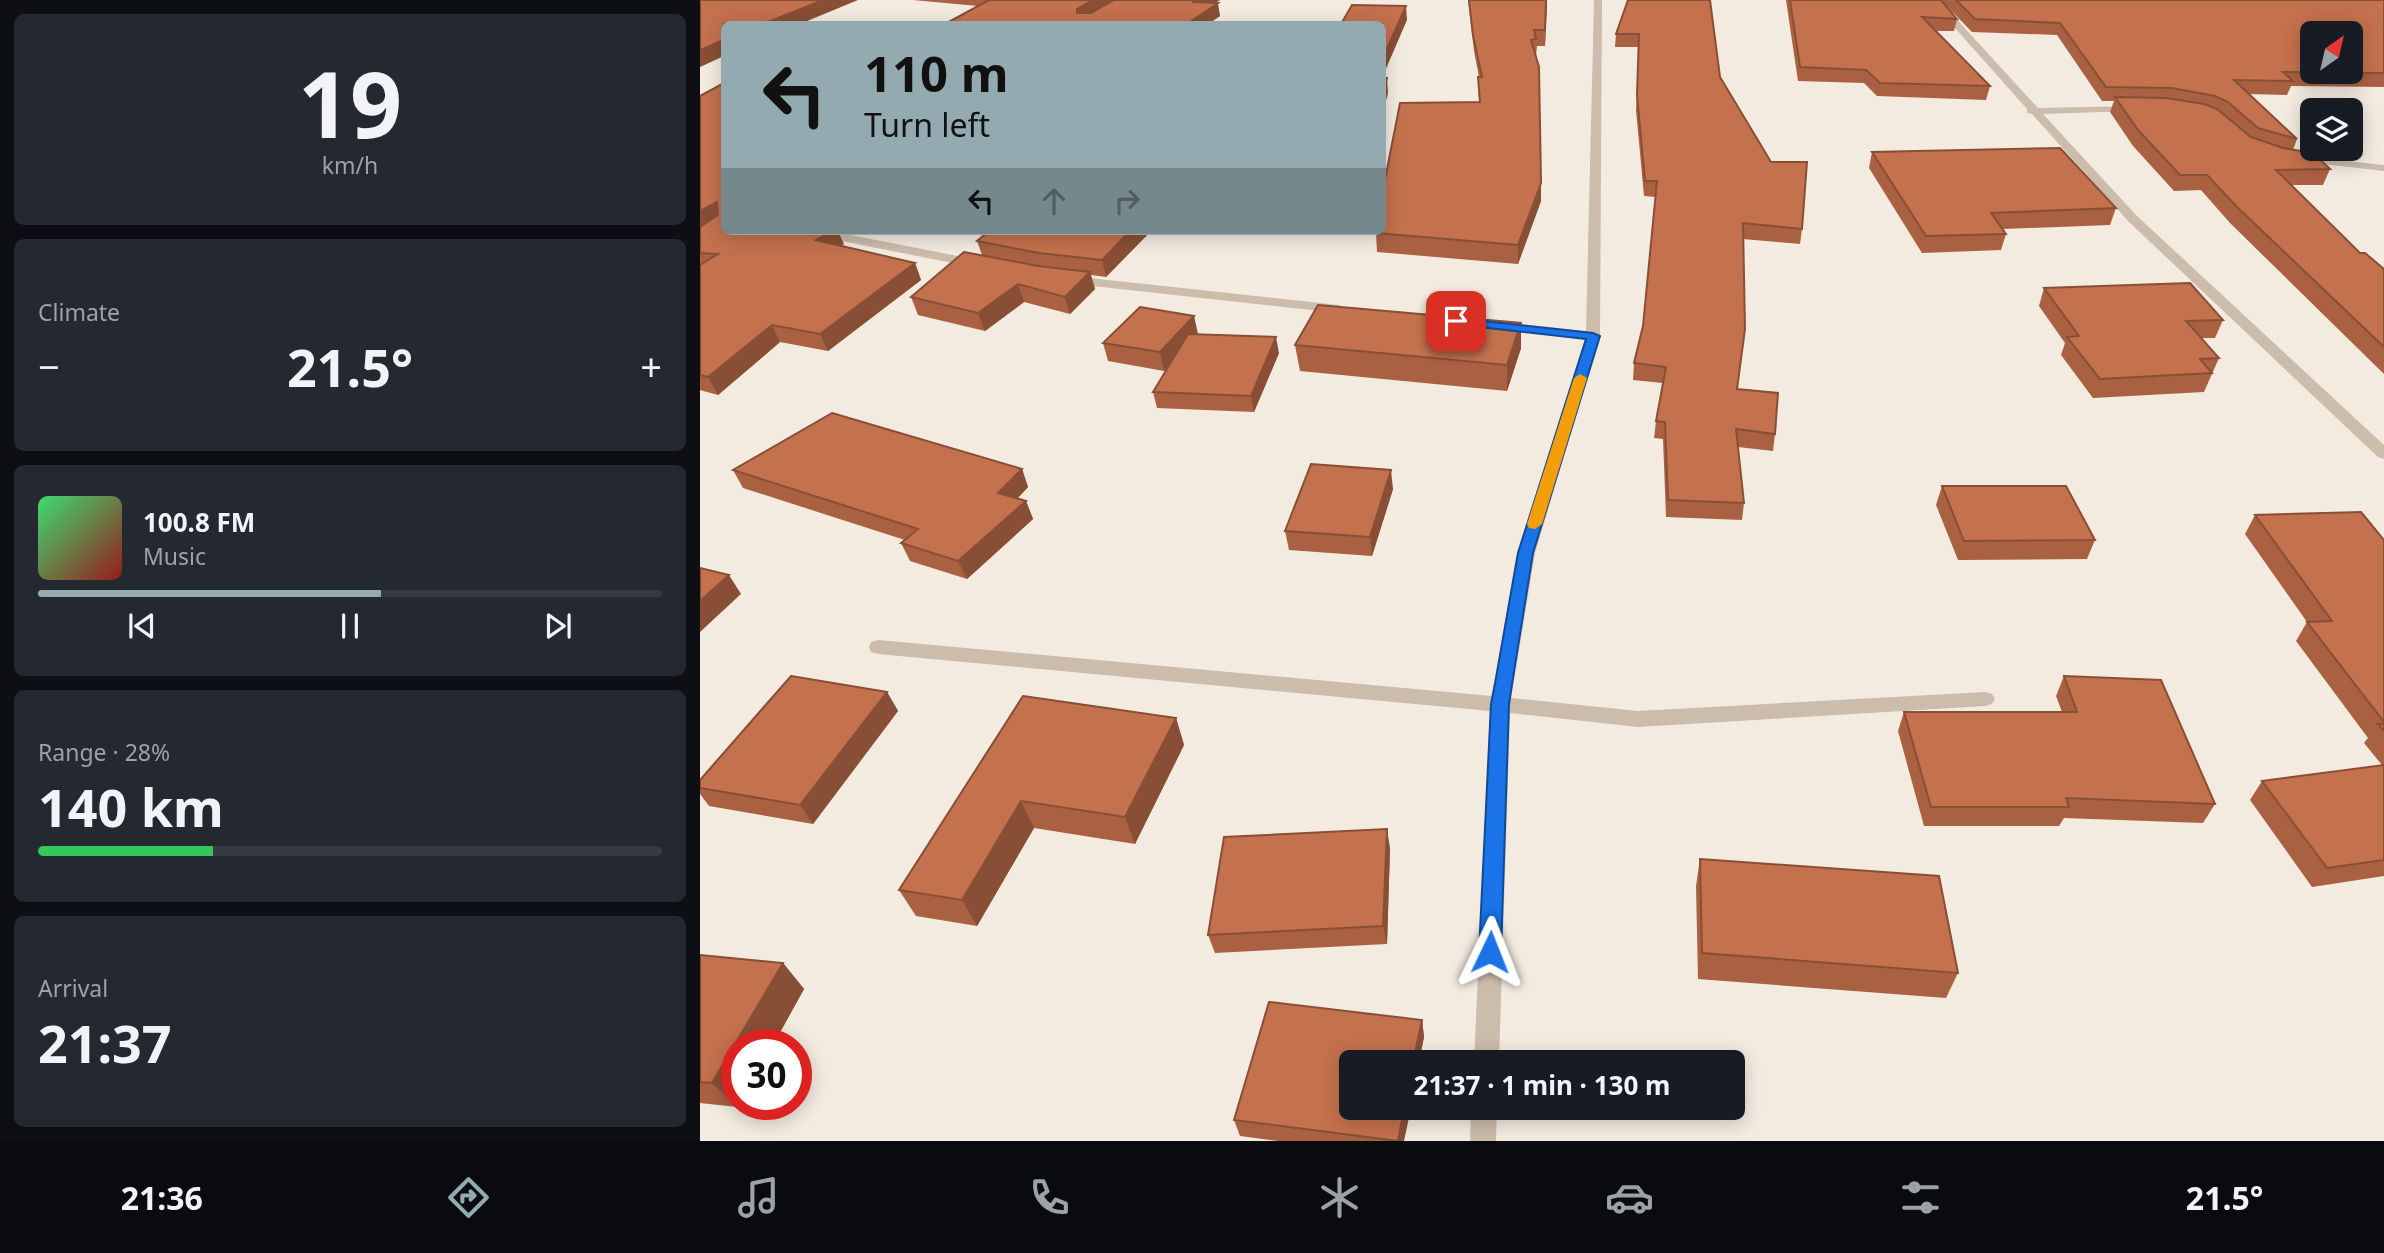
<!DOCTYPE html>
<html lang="en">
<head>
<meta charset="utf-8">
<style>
  body { margin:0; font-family:"Noto Sans",sans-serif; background:#242831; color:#f1f3f6; height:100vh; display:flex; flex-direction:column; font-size:26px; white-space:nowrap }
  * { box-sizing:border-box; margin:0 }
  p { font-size:23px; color:#9ea1a6 }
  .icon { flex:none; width:38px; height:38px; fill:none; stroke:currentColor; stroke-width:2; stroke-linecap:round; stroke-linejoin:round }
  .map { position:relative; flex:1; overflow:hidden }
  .details { display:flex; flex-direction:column; gap:14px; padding:14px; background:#0d0f14; width:700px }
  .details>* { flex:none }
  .banner { position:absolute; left:21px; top:21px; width:665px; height:214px; border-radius:10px; box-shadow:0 4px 18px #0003; background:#93abb0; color:#111; overflow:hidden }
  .needle { width:46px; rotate:34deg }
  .fabs { position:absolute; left:1600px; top:21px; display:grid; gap:14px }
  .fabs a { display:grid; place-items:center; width:63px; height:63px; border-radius:10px; background:#171b24; box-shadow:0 4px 18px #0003; font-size:35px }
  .speed { position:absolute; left:21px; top:1029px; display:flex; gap:14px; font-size:35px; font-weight:700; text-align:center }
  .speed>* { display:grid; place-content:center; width:91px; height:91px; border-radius:50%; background:#171b24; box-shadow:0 4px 18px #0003; line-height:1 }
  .speed .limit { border:10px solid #d22; background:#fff; color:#111 }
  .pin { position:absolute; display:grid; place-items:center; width:60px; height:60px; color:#fff; margin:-30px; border-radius:14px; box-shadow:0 4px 10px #0006 }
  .me { position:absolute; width:77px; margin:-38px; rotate:2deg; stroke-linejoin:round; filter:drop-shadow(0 0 5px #0008) }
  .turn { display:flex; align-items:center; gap:24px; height:147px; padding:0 28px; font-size:32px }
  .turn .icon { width:91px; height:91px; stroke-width:2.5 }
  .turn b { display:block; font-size:49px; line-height:60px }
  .lanes { display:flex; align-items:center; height:66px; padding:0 28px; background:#0003; justify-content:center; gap:35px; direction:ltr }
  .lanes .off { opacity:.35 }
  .big { font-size:52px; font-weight:700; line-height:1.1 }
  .details .widget { flex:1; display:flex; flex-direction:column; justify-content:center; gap:10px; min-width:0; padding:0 24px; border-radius:10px; background:#242831 }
  .details .dial { align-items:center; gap:0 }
  .dial b { font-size:91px; line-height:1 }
  .song { display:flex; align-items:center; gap:21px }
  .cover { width:84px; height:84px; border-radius:10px; background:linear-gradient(135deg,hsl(140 70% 55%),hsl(0 70% 35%)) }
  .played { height:7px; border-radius:4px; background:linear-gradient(90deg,#93abb0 55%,#363941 55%) }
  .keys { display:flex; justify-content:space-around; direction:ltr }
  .heat { display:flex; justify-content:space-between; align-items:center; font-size:38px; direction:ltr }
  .charge { height:10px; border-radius:5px; background:linear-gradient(90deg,#34c759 28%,#363941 0) }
  .trip { position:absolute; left:639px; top:1050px; width:406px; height:70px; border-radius:10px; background:#171b24; box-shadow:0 4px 18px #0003; font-weight:700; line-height:70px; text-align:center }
  .menu { display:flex; height:112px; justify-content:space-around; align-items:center; background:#090b0e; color:#9ea1a6 }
  .menu .icon { width:49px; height:49px }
  .menu .selected { color:#93abb0 }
  .menu b { font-size:32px; color:#f1f3f6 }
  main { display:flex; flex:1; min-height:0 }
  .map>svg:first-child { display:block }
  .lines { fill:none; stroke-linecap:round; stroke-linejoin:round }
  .minor { fill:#cbbcab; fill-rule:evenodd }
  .wall { fill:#a96142 }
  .shaded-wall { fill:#894f36 }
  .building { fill:#c4714d; stroke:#894f36; stroke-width:2; fill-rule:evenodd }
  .route { fill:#1a73e8; stroke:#114b97; stroke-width:2 }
  .slow { fill:#f59e0b }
</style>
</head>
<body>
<main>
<section class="details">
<div class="widget dial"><b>19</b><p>km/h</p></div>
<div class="widget"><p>Climate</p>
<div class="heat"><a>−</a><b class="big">21.5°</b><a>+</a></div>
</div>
<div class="widget">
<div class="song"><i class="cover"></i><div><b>100.8 FM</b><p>Music</p></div></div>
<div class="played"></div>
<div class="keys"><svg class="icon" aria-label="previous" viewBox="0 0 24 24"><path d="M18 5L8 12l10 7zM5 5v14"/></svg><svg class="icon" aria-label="pause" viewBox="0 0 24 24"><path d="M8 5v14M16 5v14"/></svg><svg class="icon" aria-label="next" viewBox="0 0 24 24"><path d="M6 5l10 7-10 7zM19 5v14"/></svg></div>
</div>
<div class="widget"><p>Range · 28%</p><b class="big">140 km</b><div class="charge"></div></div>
<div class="widget"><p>Arrival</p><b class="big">21:37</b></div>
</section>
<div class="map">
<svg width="1684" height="1141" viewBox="0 0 1684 1141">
  <rect width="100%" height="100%" fill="#f3ebe0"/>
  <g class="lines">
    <!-- minor -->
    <g class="minor">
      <polygon points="894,0 902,0 900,336 835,553 811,698 938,711 1285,692 1292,694 1295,699 1292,704 1285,706 938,727 810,713 799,1062 774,1062 790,711 178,654 171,652 169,647 171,642 178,640 792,696 817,553 885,339 799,330 792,326 799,322 886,331"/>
      <polygon points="1230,0 1239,0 1338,108 1437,106 1438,108 1433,111 1343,114 1437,216 1684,445 1684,459 1678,457 1429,222 1332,114 1327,113 1327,109"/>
      <polygon points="1601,156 1684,165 1684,171 1597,161 1595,159"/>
      <polygon points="105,231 130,231 278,260 284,264 278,268 111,235"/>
      <polygon points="371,276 639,305 646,309 639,313 366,283 364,280"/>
      <polygon points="771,1108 797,1108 796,1141 770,1141"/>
    </g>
  </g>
  <!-- wall -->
  <g class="wall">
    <polygon points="213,0 520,0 516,2 520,16 508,24 245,24 278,6"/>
    <polygon points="768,0 847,0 845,46 837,46 836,55 841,201 818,264 677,252 676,233 779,102 778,77 779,77 774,51"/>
    <polygon points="928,0 1020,77 1102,229 1100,244 1043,239 1037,389 1075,434 1073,451 1038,447 1044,503 1042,520 966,517 963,439 954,438 956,421 963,383 933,380 934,363 943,326 956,197 944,196 936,110 939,47 915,47 916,34"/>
    <polygon points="1086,0 1241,0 1257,19 1254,31 1235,31 1290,86 1286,100 1177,96 1164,83 1098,81"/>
    <polygon points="1241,0 1684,0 1684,87 1591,86 1587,95 1549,94 1597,139 1593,150 1630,169 1623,185 1592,185 1660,253 1684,269 1684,374 1530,223 1501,190 1474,191 1433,146 1410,112 1414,101 1402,101 1357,35 1272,32"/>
    <polygon points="0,96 24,231 144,244 141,246 215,263 221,280 128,351 80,342 18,395 0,390"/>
    <polygon points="1172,152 1416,208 1410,225 1303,229 1306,234 1301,250 1222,253 1169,168"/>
    <polygon points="143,231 165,231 160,234"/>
    <polygon points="451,231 406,277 391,275 395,289 370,314 324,302 285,331 218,315 211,297 282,255 277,241"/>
    <polygon points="1344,288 1523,320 1515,338 1501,338 1519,358 1504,392 1393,398 1361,355 1365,343 1339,306"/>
    <polygon points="494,316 497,334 579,353 554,412 457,408 453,392 470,365 464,371 408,361 403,343"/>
    <polygon points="821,323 821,348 807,391 600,371 595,345"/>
    <polygon points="322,469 328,487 317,499 326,501 333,519 267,579 210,561 201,543 205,540 43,488 33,470"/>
    <polygon points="1242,486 1395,540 1387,559 1258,560 1236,505"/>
    <polygon points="693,489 672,556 589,550 585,531"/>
    <polygon points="1555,515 1684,540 1684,876 1612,887 1550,800 1562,781 1682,765 1664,743 1668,738 1596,641 1607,622 1545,534"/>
    <polygon points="1364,676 1515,804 1503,823 1364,818 1359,826 1224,826 1198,731 1204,712 1362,712 1356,696"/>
    <polygon points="187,692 198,711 113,824 9,806 0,794 0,780"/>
    <polygon points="323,696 476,718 484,745 435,844 334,828 277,926 216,916 199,890"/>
    <polygon points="690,848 687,944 515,953 508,935"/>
    <polygon points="1000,859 1258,973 1246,998 998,979 996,886"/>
    <polygon points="0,955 83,963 104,989 73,1045 37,1045 37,1107 0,1103"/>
    <polygon points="722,1020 724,1037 719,1062 651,1062 704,1141 578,1141 540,1136 534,1120"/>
  </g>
  <!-- shaded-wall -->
  <g class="shaded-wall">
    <polygon points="123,0 158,0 100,24 63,24"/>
    <polygon points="393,0 419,0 381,22 377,13 377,9"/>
    <polygon points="496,0 520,0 495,15 492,2"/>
    <polygon points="846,0 847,0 845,46 845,30"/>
    <polygon points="518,3 520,16 508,24 487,24"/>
    <polygon points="706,6 707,20 682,78 682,60"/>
    <polygon points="24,40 24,56 0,67 0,50"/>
    <polygon points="687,78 688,93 682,116 682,96"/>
    <polygon points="841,183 841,201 818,264 818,245"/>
    <polygon points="17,202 24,217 0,232 0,211"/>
    <polygon points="132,231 138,231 144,244 124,256 116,240"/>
    <polygon points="430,231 451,231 406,277 402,260"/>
    <polygon points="215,263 221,280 128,351 120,334"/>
    <polygon points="390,272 395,289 370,314 365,297"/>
    <polygon points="318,284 324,302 285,331 278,313"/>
    <polygon points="494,316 498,334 464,371 460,352"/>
    <polygon points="821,323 821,348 807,391 807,365"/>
    <polygon points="72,325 80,342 18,395 8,377"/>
    <polygon points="576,337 579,353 554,412 551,396"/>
    <polygon points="322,469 328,487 305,511 298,493"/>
    <polygon points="691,470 693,489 672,556 670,537"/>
    <polygon points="326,501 333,519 267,579 258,561"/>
    <polygon points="29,575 41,594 0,632 0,601"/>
    <polygon points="187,692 198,711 113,824 100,805"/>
    <polygon points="476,718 484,745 435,844 425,817"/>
    <polygon points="321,801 334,828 277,926 262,900"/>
    <polygon points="687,829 690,848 687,944 683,926"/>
    <polygon points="83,963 104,989 73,1045 37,1045 37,1104 39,1104 37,1107 12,1083"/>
    <polygon points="722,1020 724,1037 719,1062 713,1062"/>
    <polygon points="704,1108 711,1108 704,1141 698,1141"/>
  </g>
  <!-- building -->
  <g class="building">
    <polygon points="0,0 123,0 63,24 24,24 24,40 0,50"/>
    <polygon points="289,0 393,0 377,9 377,13 391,13 414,0 496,0 492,2 518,3 487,24 245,24"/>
    <polygon points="769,0 846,0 845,30 834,30 836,39 831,40 839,67 841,183 818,245 676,233 676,231 682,231 682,195 700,103 780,102 778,77 782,77 773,35"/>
    <polygon points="928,0 1010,0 1020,77 1071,162 1107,162 1102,229 1043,223 1045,329 1037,389 1078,393 1075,434 1036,429 1044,503 968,500 965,422 956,421 966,367 934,363 943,326 957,181 945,181 937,95 939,34 916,34"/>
    <polygon points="1090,0 1241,0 1257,19 1222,17 1290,86 1180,83 1166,70 1100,67"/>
    <path d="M1256,0H1684V73L1583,72L1593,81L1534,80L1597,139L1558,128L1528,102L1515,96L1472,88L1406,87L1360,23L1275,19ZM1612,33H1650V72H1612Z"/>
    <polygon points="652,5 706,6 682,60 682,24 641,24"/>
    <polygon points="682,78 687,78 682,96"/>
    <polygon points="24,83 24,231 132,231 116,240 215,263 120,334 72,325 8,377 0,375 0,265 18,254 0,253 0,227 18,215 17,202 0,211 0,96"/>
    <polygon points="1415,97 1466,98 1504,104 1517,109 1551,137 1583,148 1613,153 1630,169 1576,170 1660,253 1665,253 1684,269 1684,347 1537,207 1507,175 1480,175 1438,130"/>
    <polygon points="1360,148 1416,208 1291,213 1306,234 1226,236 1172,152"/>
    <polygon points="289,231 430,231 402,260 339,253 277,241"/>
    <polygon points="264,252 338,266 390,272 365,297 318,284 278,313 211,297"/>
    <polygon points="1490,283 1523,320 1486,321 1519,358 1500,359 1512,373 1400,379 1367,337 1379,336 1344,288"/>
    <polygon points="618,305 821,323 807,365 595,345"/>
    <polygon points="440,307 494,316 460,352 403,343"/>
    <polygon points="488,334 576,337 551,396 453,392"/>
    <polygon points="132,413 322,469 298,493 326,501 258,561 201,543 218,529 33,470"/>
    <polygon points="611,464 691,470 670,537 585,531"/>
    <polygon points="1242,486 1366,486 1395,540 1264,541"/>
    <polygon points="1661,512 1684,540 1684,722 1607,622 1632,621 1555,515"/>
    <polygon points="0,568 29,575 0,601"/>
    <polygon points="91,676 187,692 100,805 0,788 0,780"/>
    <polygon points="1364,676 1461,680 1515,804 1366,798 1369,807 1231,807 1204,712 1377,712"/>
    <polygon points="323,696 476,718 425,817 321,801 262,900 199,890"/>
    <polygon points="1678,724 1684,724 1684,731"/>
    <polygon points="1684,765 1684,860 1627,868 1562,781"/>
    <polygon points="687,829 683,926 508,935 524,837"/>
    <polygon points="1000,859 1239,876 1258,973 1002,953"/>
    <polygon points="0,955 83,963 12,1083 0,1082"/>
    <polygon points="569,1002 722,1020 713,1062 651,1062 651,1108 704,1108 698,1141 534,1120"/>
  </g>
  <!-- route -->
  <polygon class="route" points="756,318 893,333 900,336 833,553 813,678 809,704 801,952 798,959 790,962 783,959 779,952 791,704 796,678 818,553 886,339 752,324 752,319"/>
  <!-- slow -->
  <polygon class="slow" points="880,374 887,378 842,524 835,529 829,528 827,524 874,378"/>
</svg>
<div class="fabs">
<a><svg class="needle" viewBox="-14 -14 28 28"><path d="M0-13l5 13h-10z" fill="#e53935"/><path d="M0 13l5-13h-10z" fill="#9ea1a6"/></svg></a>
<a><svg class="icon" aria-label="layers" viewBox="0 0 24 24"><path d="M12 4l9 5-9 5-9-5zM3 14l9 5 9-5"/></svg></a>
</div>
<div class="speed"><div class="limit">30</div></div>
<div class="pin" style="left:756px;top:321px;background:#d93025"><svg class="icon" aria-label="arrive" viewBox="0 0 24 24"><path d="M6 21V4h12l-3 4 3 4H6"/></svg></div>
<svg class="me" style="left:790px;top:952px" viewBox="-20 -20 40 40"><path d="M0-17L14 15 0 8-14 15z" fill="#1a73e8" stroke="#fff" stroke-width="4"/></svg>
<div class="trip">21:37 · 1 min · 130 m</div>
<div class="banner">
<div class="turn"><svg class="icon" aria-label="left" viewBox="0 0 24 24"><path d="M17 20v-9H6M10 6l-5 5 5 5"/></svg><div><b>110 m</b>Turn left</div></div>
<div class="lanes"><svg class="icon" aria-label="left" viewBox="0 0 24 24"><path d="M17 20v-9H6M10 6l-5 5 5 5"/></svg><svg class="icon off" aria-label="ahead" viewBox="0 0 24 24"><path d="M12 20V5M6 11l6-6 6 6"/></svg><svg class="icon off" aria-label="right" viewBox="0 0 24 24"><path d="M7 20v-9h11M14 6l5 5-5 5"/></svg></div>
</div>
</div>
</main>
<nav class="menu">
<b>21:36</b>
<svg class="icon selected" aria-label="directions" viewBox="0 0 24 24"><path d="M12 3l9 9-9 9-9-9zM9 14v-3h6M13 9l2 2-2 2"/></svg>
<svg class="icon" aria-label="music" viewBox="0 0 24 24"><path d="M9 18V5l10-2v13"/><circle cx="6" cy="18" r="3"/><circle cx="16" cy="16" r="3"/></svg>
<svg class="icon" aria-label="phone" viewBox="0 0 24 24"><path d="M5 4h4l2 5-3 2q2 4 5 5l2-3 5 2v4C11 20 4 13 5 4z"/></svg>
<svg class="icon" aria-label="climate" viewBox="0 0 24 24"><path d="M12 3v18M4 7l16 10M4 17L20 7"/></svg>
<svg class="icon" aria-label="car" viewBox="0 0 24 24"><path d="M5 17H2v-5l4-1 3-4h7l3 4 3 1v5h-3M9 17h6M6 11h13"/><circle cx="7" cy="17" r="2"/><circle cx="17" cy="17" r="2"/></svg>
<svg class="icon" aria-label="filters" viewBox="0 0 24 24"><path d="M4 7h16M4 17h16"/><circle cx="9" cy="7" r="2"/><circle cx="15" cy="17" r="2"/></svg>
<b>21.5°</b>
</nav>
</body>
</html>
